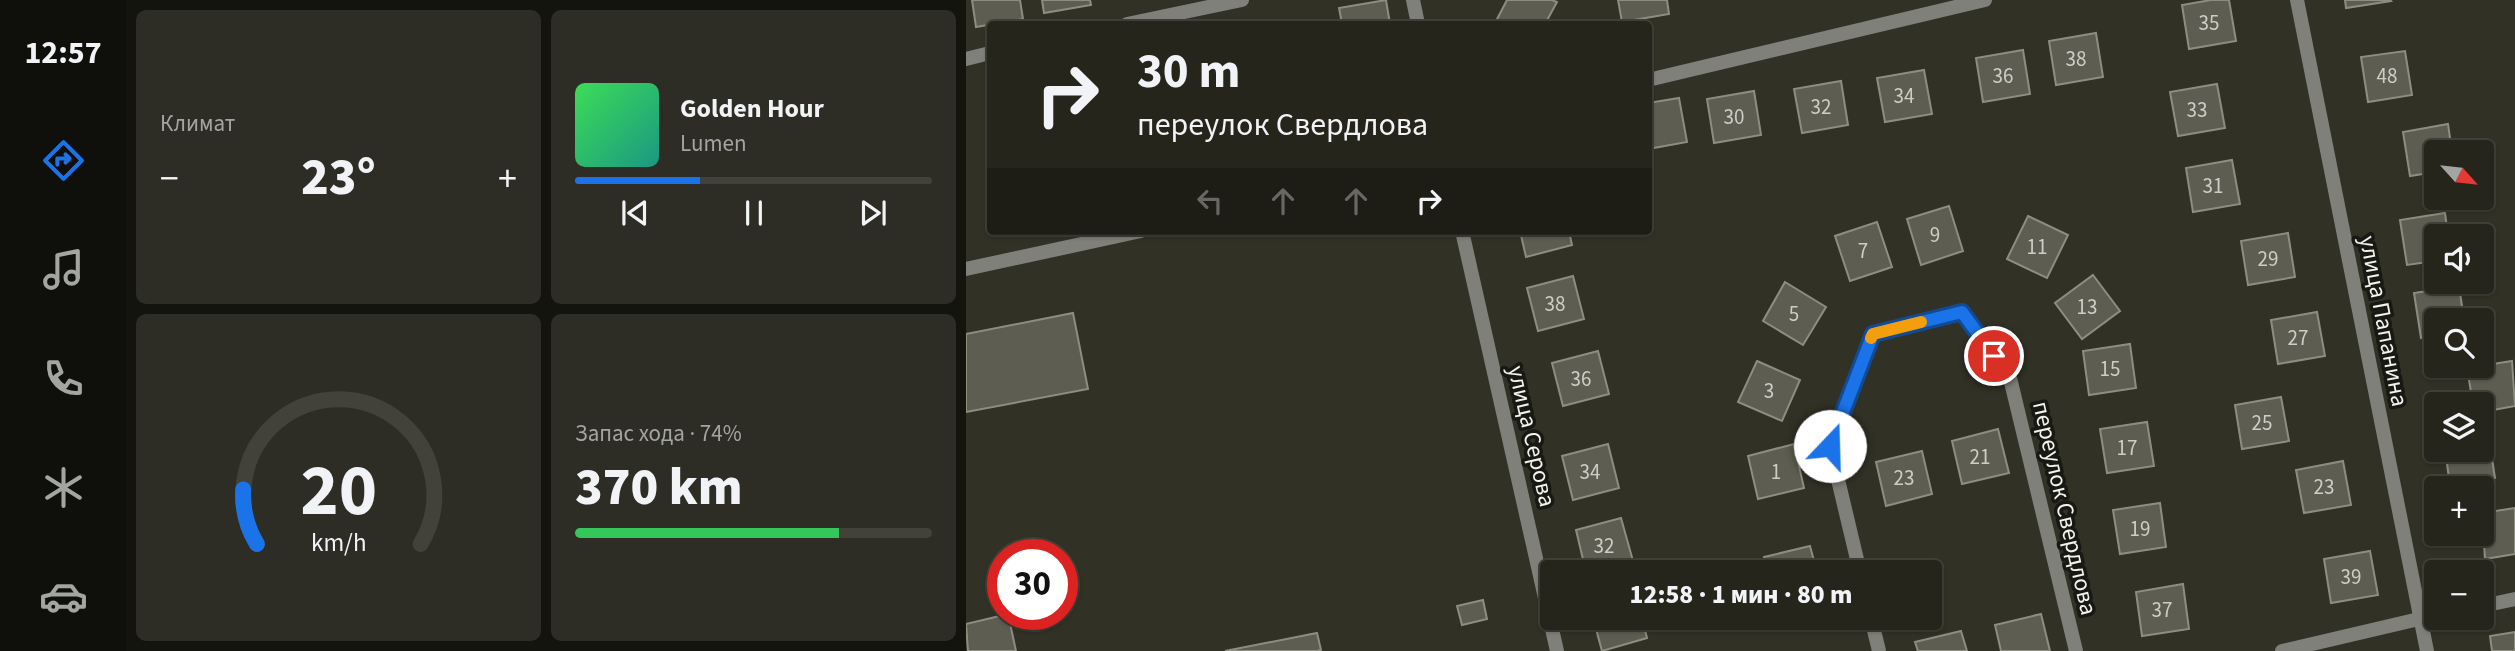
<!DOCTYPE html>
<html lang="ru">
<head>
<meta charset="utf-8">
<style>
  body { margin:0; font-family:"Source Sans 3",sans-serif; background:#2d2d25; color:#f1f3f6; height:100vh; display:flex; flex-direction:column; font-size:26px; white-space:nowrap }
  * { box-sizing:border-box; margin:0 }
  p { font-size:23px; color:#a3a5a3 }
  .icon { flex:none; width:38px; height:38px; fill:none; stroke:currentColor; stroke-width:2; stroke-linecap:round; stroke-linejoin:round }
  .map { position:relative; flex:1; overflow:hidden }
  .panel { display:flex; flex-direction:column; gap:10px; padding:10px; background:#14140f; width:840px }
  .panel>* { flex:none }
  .guide { position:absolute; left:21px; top:21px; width:665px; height:214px; border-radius:7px; box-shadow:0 2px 5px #0004,0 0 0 2px #42423b; background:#25251c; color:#f1f3f6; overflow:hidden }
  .needle { width:46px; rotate:117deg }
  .fabs { position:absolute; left:1458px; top:140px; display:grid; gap:14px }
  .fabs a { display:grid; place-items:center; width:70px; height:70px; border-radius:7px; background:#25251c; box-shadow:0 2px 5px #0004,0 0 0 2px #42423b; font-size:35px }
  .speed { position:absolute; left:21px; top:539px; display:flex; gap:14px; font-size:35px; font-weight:700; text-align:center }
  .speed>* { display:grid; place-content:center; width:91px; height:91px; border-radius:50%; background:#25251c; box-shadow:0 2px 5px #0004,0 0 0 2px #42423b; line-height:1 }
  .speed .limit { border:10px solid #d22; background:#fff; color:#111 }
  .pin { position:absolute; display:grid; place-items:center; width:60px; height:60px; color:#fff; margin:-30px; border:4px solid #fff; border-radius:50%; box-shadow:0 2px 7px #0007 }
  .me { position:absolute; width:77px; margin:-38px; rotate:21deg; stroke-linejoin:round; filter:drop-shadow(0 0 5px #0008) }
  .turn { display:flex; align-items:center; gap:24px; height:147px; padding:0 35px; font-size:32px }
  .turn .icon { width:91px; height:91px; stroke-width:2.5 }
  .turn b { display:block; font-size:49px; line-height:60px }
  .lanes { display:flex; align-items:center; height:66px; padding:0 35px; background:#0003; justify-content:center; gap:35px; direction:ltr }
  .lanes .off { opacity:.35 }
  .big { font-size:52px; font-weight:800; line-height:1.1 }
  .panel .tile { flex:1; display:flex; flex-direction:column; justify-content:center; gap:10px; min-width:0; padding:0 24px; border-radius:10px; background:#2d2d25 }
  .panel .dial { align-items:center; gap:0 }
  .dial svg { height:182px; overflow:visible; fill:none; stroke:#42423b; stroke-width:7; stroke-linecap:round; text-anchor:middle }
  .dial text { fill:#f1f3f6; stroke:none }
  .song { display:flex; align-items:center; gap:21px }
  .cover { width:84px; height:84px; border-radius:10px; background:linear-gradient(135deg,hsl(130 70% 55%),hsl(170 70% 35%)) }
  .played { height:7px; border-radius:4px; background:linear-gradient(90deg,#1a73e8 35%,#42423b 35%) }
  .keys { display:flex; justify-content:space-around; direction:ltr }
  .heat { display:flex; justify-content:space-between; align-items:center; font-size:38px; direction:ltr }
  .charge { height:10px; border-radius:5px; background:linear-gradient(90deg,#34c759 74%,#42423b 0) }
  .panel .tiles { flex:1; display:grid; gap:10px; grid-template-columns:repeat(2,1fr) }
  .trip { position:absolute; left:574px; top:560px; width:402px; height:70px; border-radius:7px; background:#25251c; box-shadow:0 2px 5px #0004,0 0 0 2px #42423b; font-weight:800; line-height:70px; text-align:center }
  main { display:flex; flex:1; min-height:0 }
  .tabs { display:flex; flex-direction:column; width:126px; justify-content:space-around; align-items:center; background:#0f0f0b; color:#a3a5a3 }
  .tabs .icon { width:49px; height:49px }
  .tabs .selected { color:#1a73e8 }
  .tabs b { font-size:32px; color:#f1f3f6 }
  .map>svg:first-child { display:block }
  .building { fill:#5d5d51; stroke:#8d8d80; stroke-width:2 }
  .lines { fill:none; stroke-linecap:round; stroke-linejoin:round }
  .minor { stroke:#7f807a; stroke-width:14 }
  .tertiary { stroke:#7f807a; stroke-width:14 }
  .route-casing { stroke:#114b97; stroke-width:18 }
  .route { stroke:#1a73e8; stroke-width:12 }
  .slow { stroke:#f59e0b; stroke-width:12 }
  .labels { text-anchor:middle; stroke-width:7; stroke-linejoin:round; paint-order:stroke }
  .number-label { font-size:21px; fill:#cecec6 }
  .street-label { font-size:24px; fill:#f4f4ed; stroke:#181814 }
</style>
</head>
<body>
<main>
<nav class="tabs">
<b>12:57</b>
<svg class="icon selected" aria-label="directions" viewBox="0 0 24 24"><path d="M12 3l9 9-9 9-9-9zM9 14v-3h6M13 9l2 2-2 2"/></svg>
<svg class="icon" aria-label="music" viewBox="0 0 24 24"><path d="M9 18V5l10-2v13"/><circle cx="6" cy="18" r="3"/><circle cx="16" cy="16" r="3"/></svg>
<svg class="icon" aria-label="phone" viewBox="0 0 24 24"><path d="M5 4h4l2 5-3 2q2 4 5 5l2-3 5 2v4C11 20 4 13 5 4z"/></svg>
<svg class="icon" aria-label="climate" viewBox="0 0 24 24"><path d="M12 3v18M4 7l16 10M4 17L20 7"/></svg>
<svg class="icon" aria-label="car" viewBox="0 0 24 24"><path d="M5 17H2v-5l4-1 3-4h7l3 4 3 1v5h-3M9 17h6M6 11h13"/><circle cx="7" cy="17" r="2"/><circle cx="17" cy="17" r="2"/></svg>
</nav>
<section class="panel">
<div class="tiles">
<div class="tile"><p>Климат</p>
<div class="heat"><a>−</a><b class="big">23°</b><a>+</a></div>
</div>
<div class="tile">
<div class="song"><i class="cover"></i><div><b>Golden Hour</b><p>Lumen</p></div></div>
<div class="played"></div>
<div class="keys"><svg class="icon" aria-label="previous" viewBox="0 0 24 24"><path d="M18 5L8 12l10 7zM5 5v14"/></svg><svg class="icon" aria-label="pause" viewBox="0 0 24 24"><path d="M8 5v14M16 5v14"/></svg><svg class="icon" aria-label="next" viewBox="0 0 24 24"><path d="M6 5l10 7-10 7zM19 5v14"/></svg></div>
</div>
<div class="tile dial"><svg viewBox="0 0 100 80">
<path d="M14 69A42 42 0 1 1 86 69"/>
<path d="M14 69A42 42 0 0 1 8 45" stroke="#1a73e8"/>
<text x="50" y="56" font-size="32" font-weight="700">20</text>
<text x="50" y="72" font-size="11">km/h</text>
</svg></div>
<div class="tile"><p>Запас хода · 74%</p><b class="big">370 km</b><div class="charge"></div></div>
</div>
</section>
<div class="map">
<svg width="1549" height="651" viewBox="0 0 1549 651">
  <rect width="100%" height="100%" fill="#313126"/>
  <!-- building -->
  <g class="building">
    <polygon points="6,0 54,0 57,19 10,27"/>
    <polygon points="76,0 124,0 125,5 78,13"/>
    <polygon points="420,0 424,24 376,24 373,8"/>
    <polygon points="541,0 586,0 591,2 579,24 532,24 529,23"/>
    <polygon points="652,0 701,0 703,14 656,22"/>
    <polygon points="1245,0 1263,0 1270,41 1223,49 1216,5"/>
    <polygon points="1379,0 1424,0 1425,1 1380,8"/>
    <polygon points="1130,33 1137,77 1090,85 1083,41"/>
    <polygon points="1057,50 1064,94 1017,102 1010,58"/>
    <polygon points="1439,51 1446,95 1402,102 1395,57"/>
    <polygon points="958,70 966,114 919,122 911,78"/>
    <polygon points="875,81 882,125 836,133 828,89"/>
    <polygon points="1251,84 1259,128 1212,136 1204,92"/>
    <polygon points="788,91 795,135 748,143 741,99"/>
    <polygon points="713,98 721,142 682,149 682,103"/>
    <polygon points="1482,124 1486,152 1470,152 1470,172 1444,176 1437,132"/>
    <polygon points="1266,160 1274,204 1227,212 1220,168"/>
    <polygon points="983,206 997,251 955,265 941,219"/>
    <polygon points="1479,213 1482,236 1470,236 1470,261 1441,265 1434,220"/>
    <polygon points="1062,216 1102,235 1081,278 1041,259"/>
    <polygon points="911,222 926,267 884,281 869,236"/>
    <polygon points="554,231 603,231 606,245 560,257"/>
    <polygon points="1322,233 1329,277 1282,285 1275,241"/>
    <polygon points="1127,275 1154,311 1116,339 1089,303"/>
    <polygon points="607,276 618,319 572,331 561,288"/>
    <polygon points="819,282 860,307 837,345 797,321"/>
    <polygon points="1493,286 1498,320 1470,320 1470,335 1455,338 1448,293"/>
    <polygon points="1351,312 1359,356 1312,364 1305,320"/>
    <polygon points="107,313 122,389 0,412 0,334"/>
    <polygon points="1164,344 1170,388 1123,395 1117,351"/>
    <polygon points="632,351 643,394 597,406 586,363"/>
    <polygon points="791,361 834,380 816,421 772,402"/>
    <polygon points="1546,361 1549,406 1516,412 1516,404 1507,404 1501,368"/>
    <polygon points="1315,397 1323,441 1276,449 1269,405"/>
    <polygon points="1181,422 1188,466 1141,473 1134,429"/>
    <polygon points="1032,429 1043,473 996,484 986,441"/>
    <polygon points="1522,433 1529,478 1484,485 1479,450 1516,450 1516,434"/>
    <polygon points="642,444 653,488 607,500 596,456"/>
    <polygon points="828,444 838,488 792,499 782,456"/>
    <polygon points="956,451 966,494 920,506 910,462"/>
    <polygon points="1377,461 1385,505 1338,513 1330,470"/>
    <polygon points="1194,503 1200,547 1154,554 1147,510"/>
    <polygon points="1549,508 1549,554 1519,559 1516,513"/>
    <polygon points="655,518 667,561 620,572 610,530"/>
    <polygon points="844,546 851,572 802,572 798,557"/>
    <polygon points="1404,551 1412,595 1365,603 1358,559"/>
    <polygon points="1217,584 1223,629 1176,636 1170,592"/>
    <polygon points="517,600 521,619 496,625 491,606"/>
    <polygon points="42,614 50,651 2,651 0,624"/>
    <polygon points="1075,614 1084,651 1035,651 1029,625"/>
    <polygon points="627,618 676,618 681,638 636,651"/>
    <polygon points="995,631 1001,651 952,651 949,642"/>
    <polygon points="1549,632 1549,651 1526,651 1524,636"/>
    <polygon points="351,633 355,650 350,651 259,651"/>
  </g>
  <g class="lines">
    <!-- minor -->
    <g class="minor">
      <polyline points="447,0 452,24"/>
      <polyline points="161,24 276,0"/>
      <polyline points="0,59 24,53"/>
      <polyline points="682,80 1019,0"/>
      <polyline points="496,231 591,651"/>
      <polyline points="0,269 175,231"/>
      <polyline points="894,572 864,446 907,334 996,312 1044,378 1110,651"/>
      <polyline points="1516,606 1549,599"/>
      <polyline points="905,618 913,651"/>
      <polyline points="1316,651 1470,615"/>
    </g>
    <!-- tertiary -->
    <polyline class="tertiary" points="1331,0 1461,651"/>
  </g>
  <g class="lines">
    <defs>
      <polyline id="route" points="864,446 907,334 996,312 1028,356"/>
    </defs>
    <!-- route casing -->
    <use href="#route" class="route-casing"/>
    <!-- route -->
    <use href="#route" class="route"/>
    <!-- slow -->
    <polyline class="slow" points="905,338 907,334 955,322"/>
  </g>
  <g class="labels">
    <!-- number labels -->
    <g class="number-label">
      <text x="1243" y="30">35</text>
      <text x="1110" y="66">38</text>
      <text x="1037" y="83">36</text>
      <text x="1421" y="83">48</text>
      <text x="938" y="103">34</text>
      <text x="855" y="114">32</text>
      <text x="1231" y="117">33</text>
      <text x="768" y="124">30</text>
      <text x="1247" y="193">31</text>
      <text x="969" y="242">9</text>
      <text x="1071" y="254">11</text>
      <text x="897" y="258">7</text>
      <text x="1302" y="266">29</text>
      <text x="589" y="311">38</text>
      <text x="1121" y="314">13</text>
      <text x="828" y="321">5</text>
      <text x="1332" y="345">27</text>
      <text x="1144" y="376">15</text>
      <text x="615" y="386">36</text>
      <text x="803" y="398">3</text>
      <text x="1296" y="430">25</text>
      <text x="1161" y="455">17</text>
      <text x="1014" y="464">21</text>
      <text x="624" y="479">34</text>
      <text x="810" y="479">1</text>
      <text x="938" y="485">23</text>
      <text x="1358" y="494">23</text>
      <text x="1174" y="536">19</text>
      <text x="638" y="553">32</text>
      <text x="1385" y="584">39</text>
      <text x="1196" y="617">37</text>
    </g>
    <!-- street labels -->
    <g class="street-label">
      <text transform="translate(1418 321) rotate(79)" y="8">улица Папанина</text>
      <text transform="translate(566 436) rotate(77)" y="8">улица Серова</text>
      <text transform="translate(1099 508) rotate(77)" y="8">переулок Свердлова</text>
    </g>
  </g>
</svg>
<div class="fabs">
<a><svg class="needle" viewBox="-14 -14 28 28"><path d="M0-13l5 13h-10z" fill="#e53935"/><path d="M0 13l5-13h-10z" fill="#a3a5a3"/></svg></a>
<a><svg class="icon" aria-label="sound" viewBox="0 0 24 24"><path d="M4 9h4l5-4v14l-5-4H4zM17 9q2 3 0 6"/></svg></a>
<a><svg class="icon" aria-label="search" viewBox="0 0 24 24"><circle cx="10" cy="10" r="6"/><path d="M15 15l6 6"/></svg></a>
<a><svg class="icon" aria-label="layers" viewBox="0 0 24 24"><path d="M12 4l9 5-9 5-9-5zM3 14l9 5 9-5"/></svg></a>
<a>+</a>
<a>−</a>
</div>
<div class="speed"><div class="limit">30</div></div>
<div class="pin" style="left:1028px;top:356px;background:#d93025"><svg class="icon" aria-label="arrive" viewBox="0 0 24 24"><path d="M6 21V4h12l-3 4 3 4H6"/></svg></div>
<svg class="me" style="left:864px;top:446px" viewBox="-20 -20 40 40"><circle r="19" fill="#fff"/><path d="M0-13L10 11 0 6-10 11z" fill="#1a73e8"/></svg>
<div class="trip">12:58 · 1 мин · 80 m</div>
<div class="guide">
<div class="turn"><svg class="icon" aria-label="right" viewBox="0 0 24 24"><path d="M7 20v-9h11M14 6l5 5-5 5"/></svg><div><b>30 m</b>переулок Свердлова</div></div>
<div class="lanes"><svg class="icon off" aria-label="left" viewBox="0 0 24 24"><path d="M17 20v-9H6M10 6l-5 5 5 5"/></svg><svg class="icon off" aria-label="ahead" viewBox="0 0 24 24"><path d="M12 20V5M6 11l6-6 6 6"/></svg><svg class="icon off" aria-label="ahead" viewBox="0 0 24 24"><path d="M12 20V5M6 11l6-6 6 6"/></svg><svg class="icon" aria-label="right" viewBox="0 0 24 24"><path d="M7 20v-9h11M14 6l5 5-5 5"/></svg></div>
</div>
</div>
</main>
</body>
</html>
